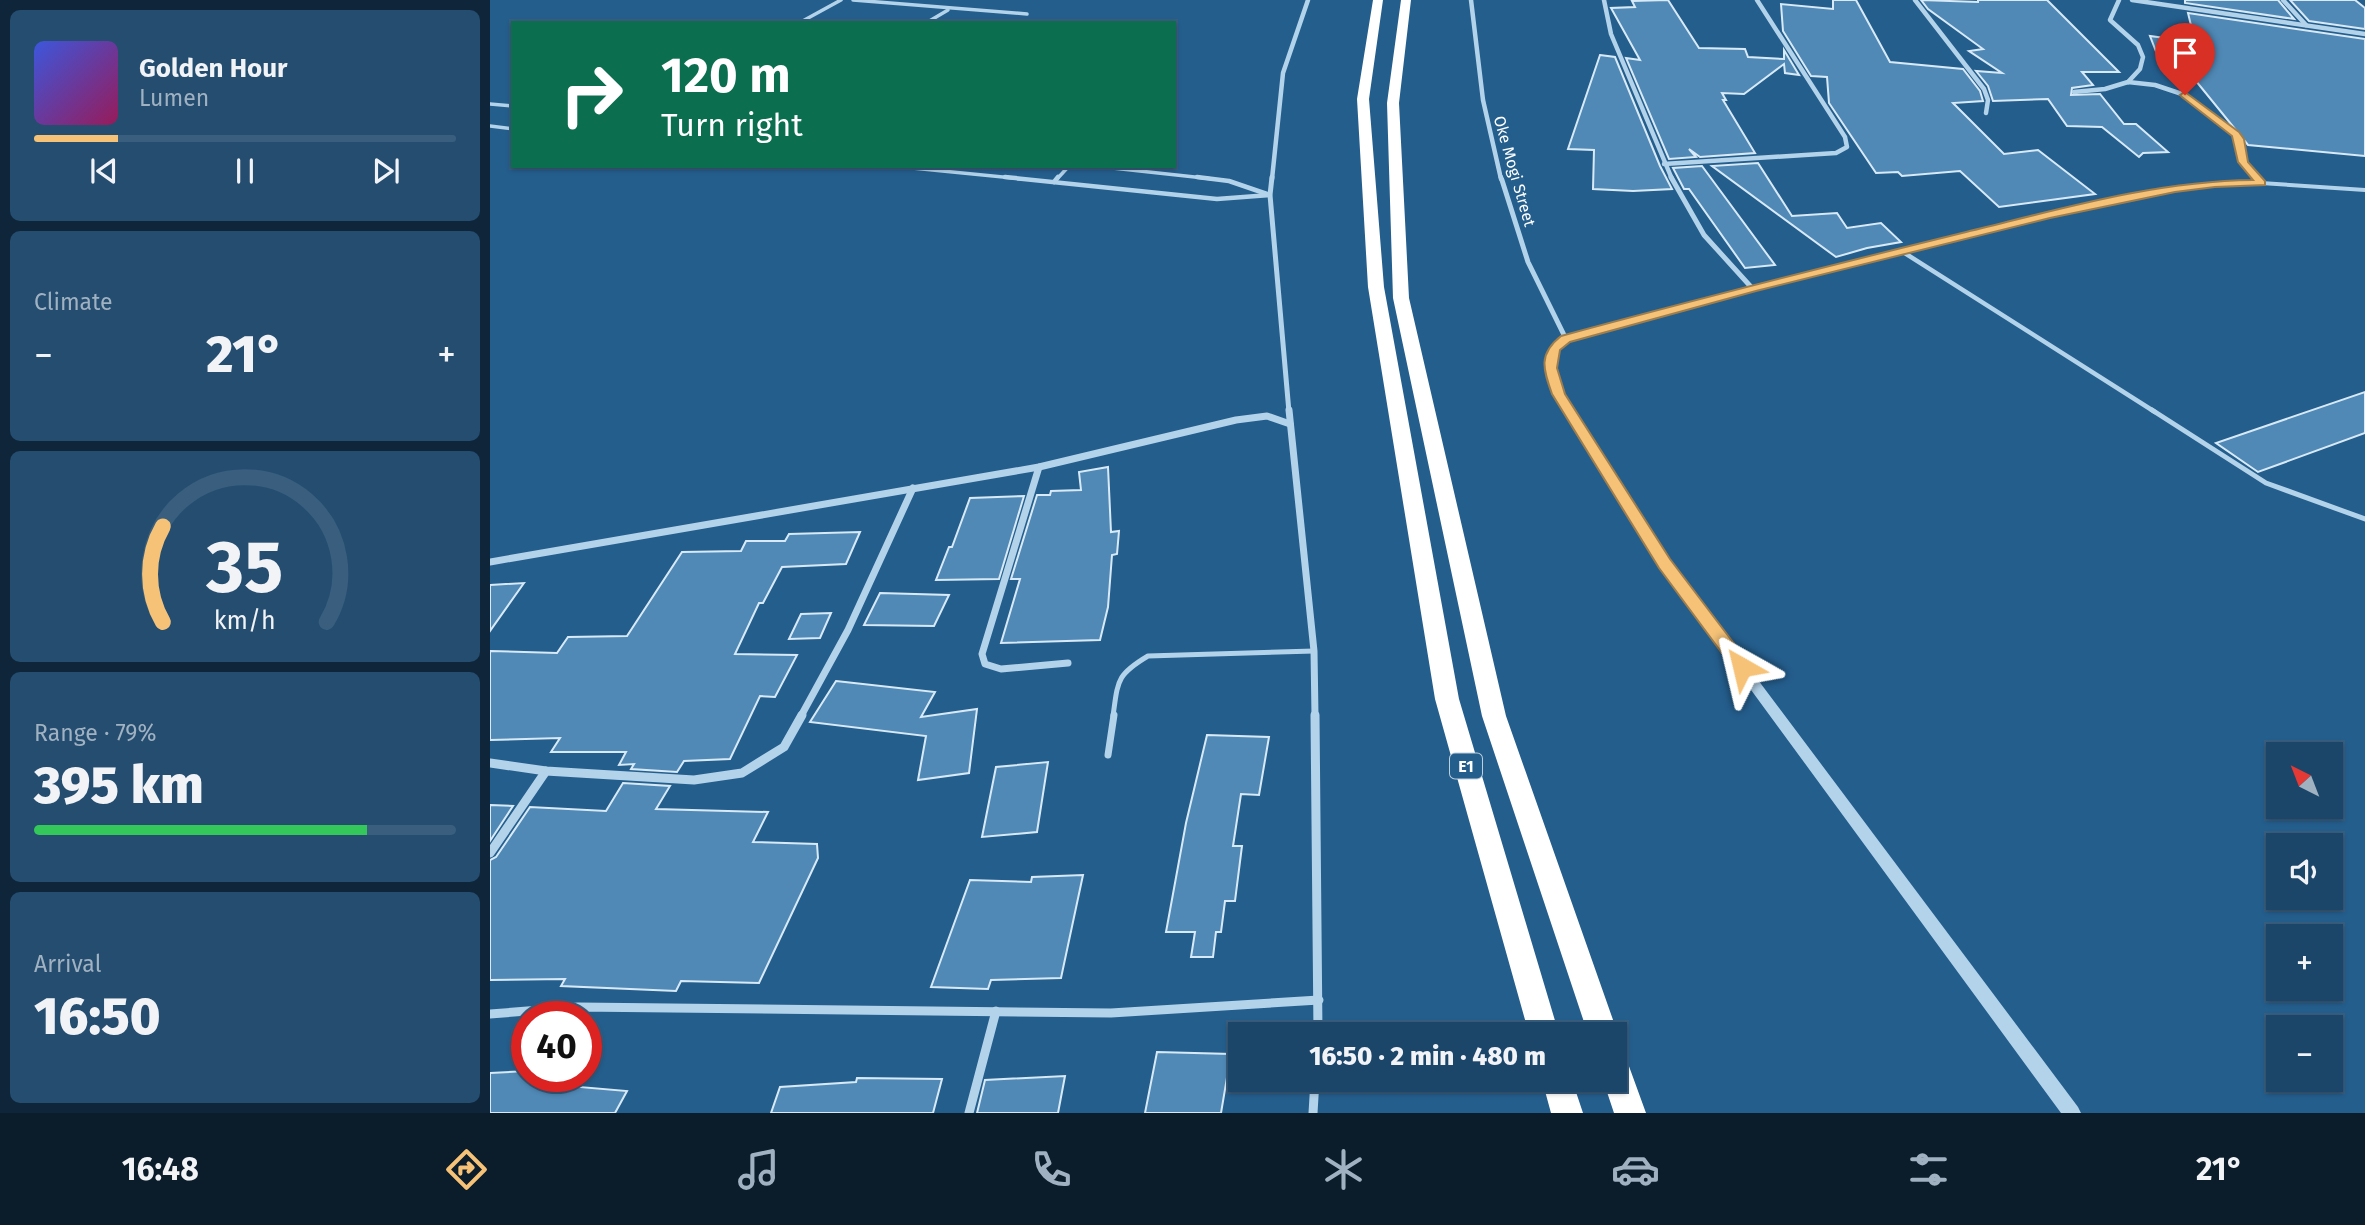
<!DOCTYPE html>
<html lang="en">
<head>
<meta charset="utf-8">
<style>
  body { margin:0; font-family:"Fira Sans",sans-serif; background:#244d70; color:#f1f3f6; height:100vh; display:flex; flex-direction:column; font-size:26px; white-space:nowrap }
  * { box-sizing:border-box; margin:0 }
  p { font-size:23px; color:#a0b1c1 }
  .icon { flex:none; width:38px; height:38px; fill:none; stroke:currentColor; stroke-width:2; stroke-linecap:round; stroke-linejoin:round }
  .map { position:relative; flex:1; overflow:hidden }
  .panel { display:flex; flex-direction:column; gap:10px; padding:10px; background:#0f263a; width:490px }
  .panel>* { flex:none }
  .top-card { position:absolute; left:21px; top:21px; width:665px; height:147px; border-radius:0px; box-shadow:0 2px 5px #0004,0 0 0 2px #395e7e; background:#0b6e4f; color:#fff; overflow:hidden }
  .needle { width:46px; rotate:318deg }
  .fabs { position:absolute; left:1776px; top:742px; display:grid; gap:14px }
  .fabs a { display:grid; place-items:center; width:77px; height:77px; border-radius:0px; background:#1b466a; box-shadow:0 2px 5px #0004,0 0 0 2px #395e7e; font-size:35px }
  .speed { position:absolute; left:21px; top:1001px; display:flex; gap:14px; font-size:35px; font-weight:700; text-align:center }
  .speed>* { display:grid; place-content:center; width:91px; height:91px; border-radius:50%; background:#1b466a; box-shadow:0 2px 5px #0004,0 0 0 2px #395e7e; line-height:1 }
  .speed .limit { border:10px solid #d22; background:#fff; color:#111 }
  .pin { position:absolute; display:grid; place-items:center; width:60px; height:60px; color:#fff; margin:-72px -30px; border-radius:50% 50% 50% 0; rotate:-45deg; box-shadow:0 0 7px #0007 }
  .pin .icon { rotate:45deg }
  .me { position:absolute; width:77px; margin:-38px; rotate:323deg; stroke-linejoin:round; filter:drop-shadow(0 0 5px #0008) }
  .turn { display:flex; align-items:center; gap:24px; height:147px; padding:0 35px; font-size:32px }
  .turn .icon { width:91px; height:91px; stroke-width:2.5 }
  .turn b { display:block; font-size:49px; line-height:60px }
  .big { font-size:52px; font-weight:800; line-height:1.1 }
  .panel .card { flex:1; display:flex; flex-direction:column; justify-content:center; gap:10px; min-width:0; padding:0 24px; border-radius:10px; background:#244d70 }
  .panel .dial { align-items:center; gap:0 }
  .dial svg { height:182px; overflow:visible; fill:none; stroke:#395e7e; stroke-width:7; stroke-linecap:round; text-anchor:middle }
  .dial text { fill:#f1f3f6; stroke:none }
  .song { display:flex; align-items:center; gap:21px }
  .cover { width:84px; height:84px; border-radius:10px; background:linear-gradient(135deg,hsl(230 70% 55%),hsl(330 70% 35%)) }
  .played { height:7px; border-radius:4px; background:linear-gradient(90deg,#f5c277 20%,#395e7e 20%) }
  .keys { display:flex; justify-content:space-around; direction:ltr }
  .heat { display:flex; justify-content:space-between; align-items:center; font-size:38px; direction:ltr }
  .charge { height:10px; border-radius:5px; background:linear-gradient(90deg,#34c759 79%,#395e7e 0) }
  .trip { position:absolute; left:738px; top:1022px; width:399px; height:70px; border-radius:0px; background:#1b466a; box-shadow:0 2px 5px #0004,0 0 0 2px #395e7e; font-weight:800; line-height:70px; text-align:center }
  .tabs { display:flex; height:112px; justify-content:space-around; align-items:center; background:#0b1c2a; color:#a0b1c1 }
  .tabs .icon { width:49px; height:49px }
  .tabs .current { color:#f5c277 }
  .tabs b { font-size:32px; color:#f1f3f6 }
  main { display:flex; flex:1; min-height:0 }
  .map>svg:first-child { display:block }
  .building { fill:#5089b6; stroke:#d8eaf8; stroke-width:2 }
  .lines { fill:none; stroke-linecap:round; stroke-linejoin:round }
  .service-far3 { stroke:#b3d3eb; stroke-width:3.5 }
  .service-far2 { stroke:#b3d3eb; stroke-width:4.5 }
  .service-far1 { stroke:#b3d3eb; stroke-width:5 }
  .service { stroke:#b3d3eb; stroke-width:7 }
  .minor-far3 { stroke:#b3d3eb; stroke-width:4.5 }
  .minor-far2 { stroke:#b3d3eb; stroke-width:5 }
  .minor-far1 { stroke:#b3d3eb; stroke-width:7 }
  .minor { stroke:#b3d3eb; stroke-width:9 }
  .tertiary { fill:#b3d3eb; fill-rule:evenodd }
  .motorway { fill:#fff; fill-rule:evenodd }
  .route { fill:#f5c277; stroke:#9f7e4d; stroke-width:2 }
  .labels { text-anchor:middle; stroke-width:7; stroke-linejoin:round; paint-order:stroke }
  .far-street-label { font-size:16px; fill:#fff; stroke:#245e8d }
  .shield { fill:#245e8d; stroke:#bdcfdd; stroke-width:2 }
  .shield-label { font-size:16px; font-weight:bold; fill:#fff }
</style>
</head>
<body>
<main>
<section class="panel">
<div class="card">
<div class="song"><i class="cover"></i><div><b>Golden Hour</b><p>Lumen</p></div></div>
<div class="played"></div>
<div class="keys"><svg class="icon" aria-label="previous" viewBox="0 0 24 24"><path d="M18 5L8 12l10 7zM5 5v14"/></svg><svg class="icon" aria-label="pause" viewBox="0 0 24 24"><path d="M8 5v14M16 5v14"/></svg><svg class="icon" aria-label="next" viewBox="0 0 24 24"><path d="M6 5l10 7-10 7zM19 5v14"/></svg></div>
</div>
<div class="card"><p>Climate</p>
<div class="heat"><a>−</a><b class="big">21°</b><a>+</a></div>
</div>
<div class="card dial"><svg viewBox="0 0 100 80">
<path d="M14 69A42 42 0 1 1 86 69"/>
<path d="M14 69A42 42 0 0 1 14 27" stroke="#f5c277"/>
<text x="50" y="56" font-size="32" font-weight="700">35</text>
<text x="50" y="72" font-size="11">km/h</text>
</svg></div>
<div class="card"><p>Range · 79%</p><b class="big">395 km</b><div class="charge"></div></div>
<div class="card"><p>Arrival</p><b class="big">16:50</b></div>
</section>
<div class="map">
<svg width="1875" height="1113" viewBox="0 0 1875 1113">
  <rect width="100%" height="100%" fill="#245e8d"/>
  <!-- building -->
  <g class="building">
    <polygon points="1178,0 1209,48 1255,49 1258,57 1294,59 1294,50 1309,75 1295,73 1294,64 1254,94 1232,93 1236,100 1233,100 1265,153 1210,157 1199,149 1206,157 1179,159 1136,58 1150,60 1121,8 1145,7 1142,1"/>
    <polygon points="1343,0 1366,0 1400,62 1473,69 1490,91 1493,101 1463,103 1514,154 1548,150 1605,194 1509,207 1470,171 1412,176 1408,172 1386,173 1339,103 1337,77 1321,76 1293,31 1291,4 1343,9"/>
    <polygon points="1431,0 1488,2 1488,0 1557,0 1629,72 1592,72 1603,85 1582,88 1581,95 1610,94 1634,124 1646,124 1678,152 1653,153 1649,157 1612,127 1577,126 1558,99 1503,101 1498,86 1486,71 1512,73 1479,51 1493,49 1438,9"/>
    <polygon points="1695,0 1788,0 1804,19 1695,3"/>
    <polygon points="1800,0 1865,0 1875,8 1875,29 1819,21"/>
    <polygon points="1698,13 1875,39 1875,156 1758,145 1706,81 1681,79 1669,59 1660,36 1705,42"/>
    <polygon points="1110,55 1125,57 1170,166 1182,189 1143,191 1103,189 1104,150 1078,149"/>
    <polygon points="1268,163 1302,216 1347,213 1357,228 1391,223 1411,242 1377,248 1346,257 1222,166"/>
    <polygon points="1212,166 1285,265 1255,268 1199,189 1194,189 1183,168"/>
    <polygon points="1875,392 1875,433 1768,472 1726,443"/>
    <polygon points="618,467 621,532 629,531 627,554 622,555 618,607 610,640 511,643 530,579 521,579 547,495 560,495 561,491 591,490 589,472"/>
    <polygon points="534,496 509,579 446,580 459,547 462,547 480,498"/>
    <polygon points="370,532 356,564 292,567 273,603 269,603 245,654 307,655 285,697 270,696 240,759 194,761 187,772 141,769 144,764 129,765 136,752 61,752 70,738 0,740 0,651 67,653 78,637 137,636 192,552 251,551 256,541 295,541 299,534"/>
    <polygon points="34,583 0,631 0,585"/>
    <polygon points="390,593 459,595 444,626 374,625"/>
    <polygon points="341,613 330,638 299,639 311,614"/>
    <polygon points="346,681 445,692 431,717 487,709 479,773 428,780 436,736 320,722"/>
    <polygon points="717,735 779,737 769,795 751,794 743,846 752,846 745,901 735,901 731,932 726,932 723,957 701,957 705,932 676,932 696,823"/>
    <polygon points="558,762 547,832 492,837 506,767"/>
    <polygon points="133,783 180,786 166,809 278,812 263,842 327,844 328,858 269,983 191,981 186,991 71,986 75,979 0,980 0,860 6,857 40,807 116,811"/>
    <polygon points="0,805 23,806 0,841"/>
    <polygon points="593,875 571,978 501,980 498,989 441,987 480,880 541,882 542,877"/>
    <polygon points="667,1052 741,1054 731,1113 655,1113"/>
    <polygon points="36,1071 33,1076 71,1076 66,1085 137,1091 125,1113 0,1113 0,1073"/>
    <polygon points="575,1076 568,1113 487,1113 495,1080"/>
    <polygon points="367,1078 452,1079 443,1113 281,1113 290,1087 366,1082"/>
  </g>
  <g class="lines">
    <!-- service-far3 -->
    <g class="service-far3">
      <polyline points="363,0 537,14"/>
      <polyline points="309,23 351,0"/>
      <polyline points="436,23 458,10"/>
      <polyline points="0,104 23,106"/>
      <polyline points="0,126 23,129"/>
      <polyline points="402,166 532,179"/>
      <polyline points="604,166 723,179"/>
      <polyline points="567,179 579,166"/>
    </g>
    <!-- service-far2 -->
    <g class="service-far2">
      <polyline points="515,177 727,199 780,195"/>
      <polyline points="707,177 739,181 777,194"/>
      <polyline points="564,182 568,177"/>
      <polyline points="1413,252 1665,412"/>
    </g>
    <!-- service-far1 -->
    <g class="service-far1">
      <polyline points="1662,410 1776,483 1875,519"/>
      <path d="M623,716C628,681 626,675 658,656L824,651"/>
    </g>
    <!-- service -->
    <polyline class="service" points="618,755 624,715"/>
    <!-- minor-far3 -->
    <g class="minor-far3">
      <polyline points="981,0 993,100 1011,179"/>
      <polyline points="1114,0 1121,34 1182,179"/>
      <polyline points="1425,0 1494,89 1498,100 1496,113"/>
      <polyline points="1629,0 1620,20 1648,45 1653,57 1650,69 1638,82"/>
      <polyline points="1642,0 1875,34"/>
      <polyline points="1793,0 1816,25"/>
      <polyline points="1584,92 1615,89 1638,82 1665,85 1695,95 1745,134 1749,139 1753,162 1768,179"/>
      <polyline points="1174,164 1346,153 1357,147 1355,137 1267,0"/>
      <polyline points="782,179 793,73 818,0"/>
    </g>
    <!-- minor-far2 -->
    <g class="minor-far2">
      <polyline points="782,177 780,195 799,412"/>
      <polyline points="1011,177 1038,262 1076,339"/>
      <polyline points="1181,177 1214,235 1262,288"/>
      <polyline points="1766,177 1771,183"/>
    </g>
    <!-- minor-far1 -->
    <g class="minor-far1">
      <polyline points="799,410 824,651 825,716"/>
      <polyline points="549,467 492,654 495,664 511,669 578,663"/>
      <polyline points="0,562 549,467 746,420 777,416 800,424"/>
      <polyline points="311,716 358,630 423,488"/>
    </g>
    <!-- minor -->
    <g class="minor">
      <polyline points="825,715 828,1034"/>
      <polyline points="0,763 56,771 204,780 252,773 294,747 312,715"/>
      <polyline points="0,853 56,771"/>
      <polyline points="0,1014 88,1007 621,1013 829,1000"/>
      <polyline points="479,1113 506,1011"/>
      <polyline points="823,1113 825,1080"/>
    </g>
    <!-- tertiary -->
    <path class="tertiary" d="M1771,181L1875,188V192L1771,185L1725,186L1685,191L1560,218L1265,290L1080,341L1069,349L1065,368L1073,394L1179,561L1588,1107L1591,1113H1571L1171,567L1063,394C1055,368 1048,355 1072,337L1259,286L1560,212L1685,187L1725,182Z"/>
    <!-- motorway -->
    <g class="motorway">
      <polygon points="883,0 893,0 879,99 894,287 969,699 1069,1034 1039,1034 945,699 878,287 867,99"/>
      <polygon points="911,0 921,0 909,103 919,298 1016,716 1128,1034 1125,1040 1125,1034 1098,1034 992,716 903,298 897,103"/>
      <polygon points="1125,1054 1136,1058 1156,1113 1124,1113 1113,1080 1125,1080"/>
      <polygon points="1052,1080 1082,1080 1093,1113 1061,1113"/>
    </g>
  </g>
  <!-- route -->
  <path class="route" d="M1695,92L1749,132L1754,139L1758,162L1775,181V185L1725,187L1685,192L1560,218L1266,291L1080,342L1070,350L1067,368L1075,394L1180,559L1258,662L1261,667L1258,672H1246L1169,568L1062,394C1053,369 1048,354 1071,336C1204,300 1338,266 1472,233C1567,210 1664,181 1763,180L1748,162L1742,136L1692,97L1690,95Z"/>
  <g class="labels">
    <!-- far-street labels -->
    <g class="far-street-label">
      <text transform="translate(1025 171) rotate(74)" y="6">Oke Mogi Street</text>
    </g>
    <!-- shield labels -->
    <rect class="shield" x="960" y="753.5" width="32" height="25" rx="5"/>
    <g class="shield-label">
      <text x="976" y="772">E1</text>
    </g>
  </g>
</svg>
<div class="fabs">
<a><svg class="needle" viewBox="-14 -14 28 28"><path d="M0-13l5 13h-10z" fill="#e53935"/><path d="M0 13l5-13h-10z" fill="#a0b1c1"/></svg></a>
<a><svg class="icon" aria-label="sound" viewBox="0 0 24 24"><path d="M4 9h4l5-4v14l-5-4H4zM17 9q2 3 0 6"/></svg></a>
<a>+</a>
<a>−</a>
</div>
<div class="speed"><div class="limit">40</div></div>
<div class="pin" style="left:1695px;top:95px;background:#d93025"><svg class="icon" aria-label="arrive" viewBox="0 0 24 24"><path d="M6 21V4h12l-3 4 3 4H6"/></svg></div>
<svg class="me" style="left:1252px;top:667px" viewBox="-20 -20 40 40"><path d="M0-17L14 15 0 8-14 15z" fill="#f5c277" stroke="#fff" stroke-width="4"/></svg>
<div class="trip">16:50 · 2 min · 480 m</div>
<div class="top-card">
<div class="turn"><svg class="icon" aria-label="right" viewBox="0 0 24 24"><path d="M7 20v-9h11M14 6l5 5-5 5"/></svg><div><b>120 m</b>Turn right</div></div>
</div>
</div>
</main>
<nav class="tabs">
<b>16:48</b>
<svg class="icon current" aria-label="directions" viewBox="0 0 24 24"><path d="M12 3l9 9-9 9-9-9zM9 14v-3h6M13 9l2 2-2 2"/></svg>
<svg class="icon" aria-label="music" viewBox="0 0 24 24"><path d="M9 18V5l10-2v13"/><circle cx="6" cy="18" r="3"/><circle cx="16" cy="16" r="3"/></svg>
<svg class="icon" aria-label="phone" viewBox="0 0 24 24"><path d="M5 4h4l2 5-3 2q2 4 5 5l2-3 5 2v4C11 20 4 13 5 4z"/></svg>
<svg class="icon" aria-label="climate" viewBox="0 0 24 24"><path d="M12 3v18M4 7l16 10M4 17L20 7"/></svg>
<svg class="icon" aria-label="car" viewBox="0 0 24 24"><path d="M5 17H2v-5l4-1 3-4h7l3 4 3 1v5h-3M9 17h6M6 11h13"/><circle cx="7" cy="17" r="2"/><circle cx="17" cy="17" r="2"/></svg>
<svg class="icon" aria-label="filters" viewBox="0 0 24 24"><path d="M4 7h16M4 17h16"/><circle cx="9" cy="7" r="2"/><circle cx="15" cy="17" r="2"/></svg>
<b>21°</b>
</nav>
</body>
</html>
